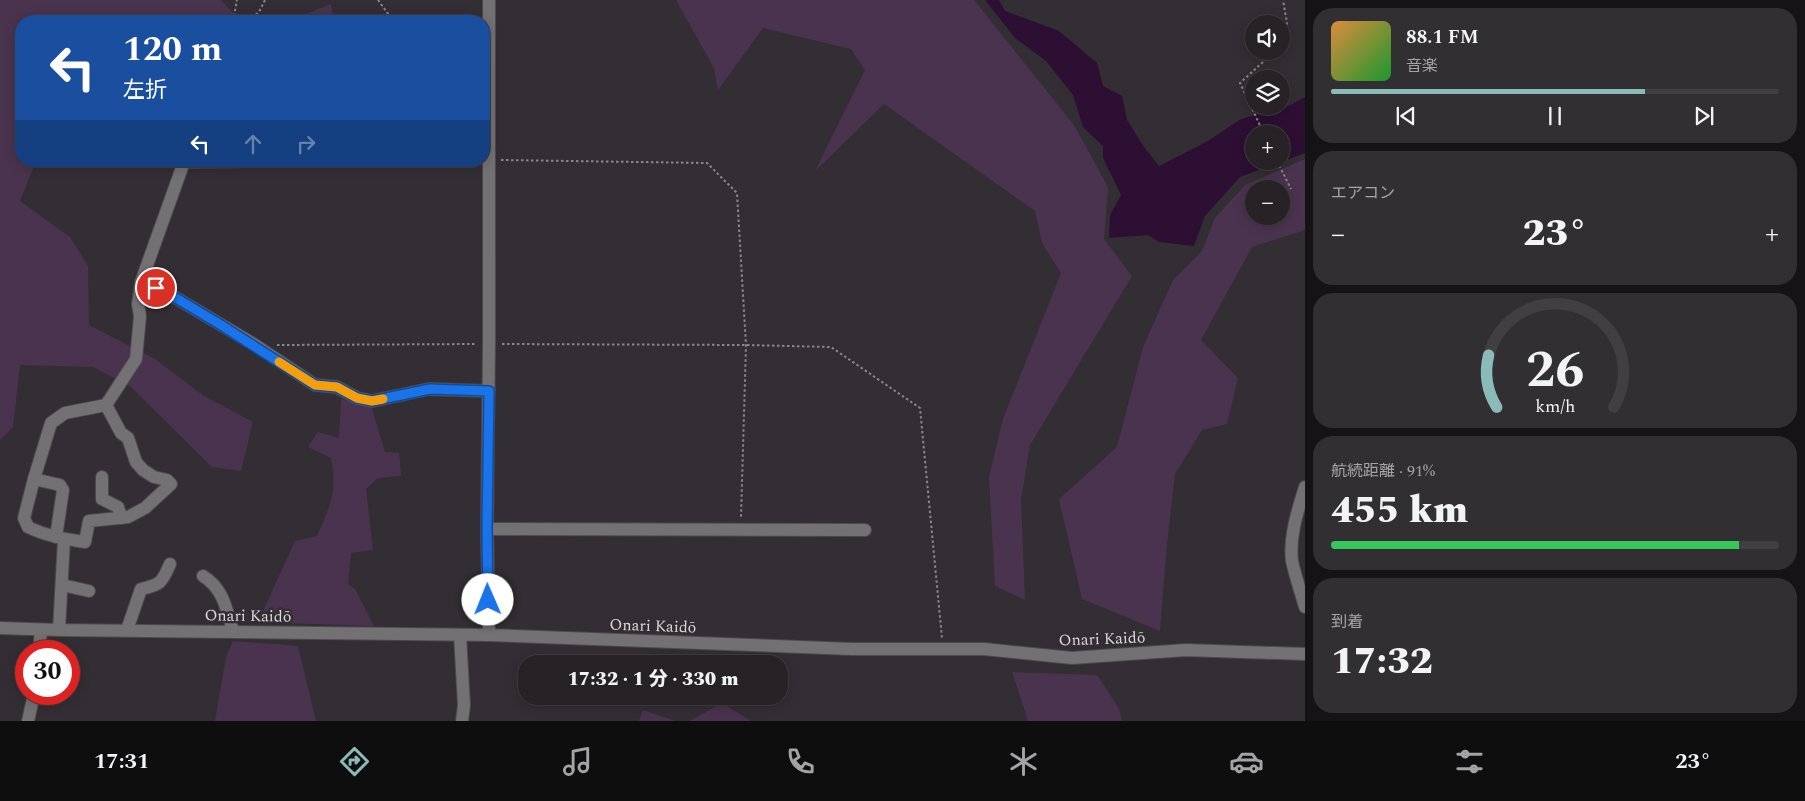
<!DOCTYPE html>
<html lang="ja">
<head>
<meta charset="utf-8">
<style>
  body { margin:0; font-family:Spectral,"Noto Sans JP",serif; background:#322f32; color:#f1f3f6; height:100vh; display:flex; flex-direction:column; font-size:19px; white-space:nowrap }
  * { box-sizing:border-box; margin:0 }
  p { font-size:16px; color:#a4a4a7 }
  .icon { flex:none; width:28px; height:28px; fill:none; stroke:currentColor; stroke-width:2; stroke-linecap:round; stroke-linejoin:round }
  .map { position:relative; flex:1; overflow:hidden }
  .side { display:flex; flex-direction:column; gap:8px; padding:8px; background:#151315; width:500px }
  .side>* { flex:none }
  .hud { position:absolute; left:15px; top:15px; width:475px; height:152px; border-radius:20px; box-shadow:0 2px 12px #0003,0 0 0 1px #423f43; background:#1a4fa0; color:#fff; overflow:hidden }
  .tools { position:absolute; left:1245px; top:15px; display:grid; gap:10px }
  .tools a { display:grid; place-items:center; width:45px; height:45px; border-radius:50%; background:#262226; box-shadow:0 2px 12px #0003,0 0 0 1px #423f43; font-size:25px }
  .speed { position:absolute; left:15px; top:640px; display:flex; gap:10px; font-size:25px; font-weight:700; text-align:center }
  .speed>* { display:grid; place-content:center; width:65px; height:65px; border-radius:50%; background:#262226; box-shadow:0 2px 12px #0003,0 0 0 1px #423f43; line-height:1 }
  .speed .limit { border:8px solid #d22; background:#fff; color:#111 }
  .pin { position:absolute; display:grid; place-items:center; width:42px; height:42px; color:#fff; margin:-21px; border:2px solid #fff; border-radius:50%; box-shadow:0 1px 5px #0007 }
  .me { position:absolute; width:55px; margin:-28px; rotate:359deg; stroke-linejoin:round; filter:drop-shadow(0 0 4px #0008) }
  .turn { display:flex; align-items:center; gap:18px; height:105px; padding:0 25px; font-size:22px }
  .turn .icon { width:65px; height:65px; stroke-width:2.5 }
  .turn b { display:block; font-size:35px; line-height:42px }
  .lanes { display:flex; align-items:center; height:48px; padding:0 25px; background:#0003; justify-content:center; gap:25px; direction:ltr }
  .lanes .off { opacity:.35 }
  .big { font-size:38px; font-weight:800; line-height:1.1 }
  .side .widget { flex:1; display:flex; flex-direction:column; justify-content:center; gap:8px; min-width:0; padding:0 18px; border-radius:20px; background:#322f32 }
  .side .dial { align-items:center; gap:0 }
  .dial svg { height:130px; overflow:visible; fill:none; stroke:#423f43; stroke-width:7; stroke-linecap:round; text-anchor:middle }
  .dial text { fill:#f1f3f6; stroke:none }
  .song { display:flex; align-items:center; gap:15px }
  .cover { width:60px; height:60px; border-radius:8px; background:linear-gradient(135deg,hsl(30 70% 55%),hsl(130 70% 35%)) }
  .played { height:5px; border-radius:2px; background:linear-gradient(90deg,#8bbbb9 70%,#423f43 70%) }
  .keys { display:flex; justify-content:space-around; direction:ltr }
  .heat { display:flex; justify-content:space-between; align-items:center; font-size:28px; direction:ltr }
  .charge { height:8px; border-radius:4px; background:linear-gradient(90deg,#34c759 91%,#423f43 0) }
  .trip { position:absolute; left:518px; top:655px; width:270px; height:50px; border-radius:20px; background:#262226; box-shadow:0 2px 12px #0003,0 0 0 1px #423f43; font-weight:800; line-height:50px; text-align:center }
  .menu { display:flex; height:80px; justify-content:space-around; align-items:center; background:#0f0e0f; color:#a4a4a7 }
  .menu .icon { width:35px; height:35px }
  .menu .selected { color:#8bbbb9 }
  .menu b { font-size:22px; color:#f1f3f6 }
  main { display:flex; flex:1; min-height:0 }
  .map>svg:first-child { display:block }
  .green { fill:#4a334e; fill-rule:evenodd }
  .water { fill:#2d0f33; fill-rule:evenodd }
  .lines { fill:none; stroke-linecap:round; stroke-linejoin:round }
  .minor-casing { stroke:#4e494e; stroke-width:14 }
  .path { stroke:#8a868b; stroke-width:2; stroke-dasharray:2.5 2.5; stroke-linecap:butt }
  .minor { stroke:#737174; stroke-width:12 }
  .route-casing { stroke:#114b97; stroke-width:12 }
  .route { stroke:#1a73e8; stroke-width:9 }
  .slow { stroke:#f59e0b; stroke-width:9 }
  .labels { text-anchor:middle; stroke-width:5; stroke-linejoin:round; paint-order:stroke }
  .street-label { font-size:16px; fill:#dad7db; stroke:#332e33 }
</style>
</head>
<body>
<main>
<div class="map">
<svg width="1305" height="721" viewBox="0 0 1305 721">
  <rect width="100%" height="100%" fill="#332e33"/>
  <!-- green -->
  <g class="green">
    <polygon points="0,0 221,0 240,21 21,21 21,161 36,161 20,201 70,237 88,266 89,325 155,359 204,396 253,422 241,471 212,467 130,386 93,367 20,365 13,427 0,440"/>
    <polygon points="676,0 974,0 1074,125 1108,187 1104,239 1132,276 1030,445 1021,500 1025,600 995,586 989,477 1003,419 1061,273 1042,243 1035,211 884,104 815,171 865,70 851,49 763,28 718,90 714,68"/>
    <polygon points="331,4 333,21 288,21"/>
    <path d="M1305,159V230L1252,247L1201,340L1238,378L1227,424L1202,430L1175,474L1167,544L1160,631L1082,599L1059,499L1117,447L1143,347L1173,280L1202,251L1215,218L1245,185ZM1254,189H1281V216H1254Z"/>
    <path d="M341,399L371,406L385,452L399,453L401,476L378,478L366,489L373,550L351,553L348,584L355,589L374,626L258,622L295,541L317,536C330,505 338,493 331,458L308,447L318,432L339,438Z"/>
    <polygon points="233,641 298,646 316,721 215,721 226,657"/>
    <polygon points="1012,672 1097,675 1119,708 1122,721 1028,721"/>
    <polygon points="722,703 751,721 690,721"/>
    <polygon points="643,710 675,721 639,721"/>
  </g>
  <!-- water -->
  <path class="water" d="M985,0H999L1005,11L1059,31L1097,63L1103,86L1122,96L1127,120L1144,147L1159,166L1208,141L1241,119L1291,105L1305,97V153L1240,177L1205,216L1194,246L1159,242L1148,235L1109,238L1110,215L1121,195L1103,158V146L1083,127L1073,95L1046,61L1015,38ZM1254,134H1281V161H1254Z"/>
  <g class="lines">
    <defs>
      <g id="minor">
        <polyline points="141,282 171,295 255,345 315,385 337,387 357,398 372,401 429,389 489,391"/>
        <path d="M106,405L121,433L128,438L136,462L143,470L154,477L167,480L171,484L145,508L128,517L89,521L85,542C65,539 46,536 28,527L24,518L34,479L51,423L65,413L106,405L136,359L140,316L138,304L141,282L184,162L259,161"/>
        <polyline points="102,477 102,499 118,507 121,518"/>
        <polyline points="34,479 60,485 63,490 56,537"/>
        <path d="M1305,487C1298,510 1289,536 1292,561C1295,576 1301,592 1305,607"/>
        <polyline points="487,529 865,530"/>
        <path d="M203,576C224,589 226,609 233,631"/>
        <polyline points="62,585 89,591"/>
        <polyline points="0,628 59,630 489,635 852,649 984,649 1072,658 1186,650 1305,654"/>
        <polyline points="59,630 64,539"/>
        <path d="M127,630L141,589C160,585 162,583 170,564"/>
        <polyline points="460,635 464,705 462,721"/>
        <polyline points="489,635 487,529 489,344 489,0"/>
        <polyline points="39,651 41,630"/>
        <polyline points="28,721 34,694"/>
      </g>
    </defs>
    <!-- minor casing -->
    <use href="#minor" class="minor-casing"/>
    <!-- path -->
    <g class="path">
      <polyline points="378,0 389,15 390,21"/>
      <polyline points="233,21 237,0"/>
      <polyline points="248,21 259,12 265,0"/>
      <polyline points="1281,44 1287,23 1283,0"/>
      <polyline points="1264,134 1240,83 1275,51"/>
      <polyline points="501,160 707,163 737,193 746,345 741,517"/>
      <polyline points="1277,161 1291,189"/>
      <polyline points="502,344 746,345 831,347 920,408 942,638"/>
      <polyline points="277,345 477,344"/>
    </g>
    <!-- minor -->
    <use href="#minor" class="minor"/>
  </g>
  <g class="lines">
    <defs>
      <polyline id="route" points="156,288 171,295 221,325 315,385 337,387 357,398 372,401 430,389 489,391 487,528 488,600"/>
    </defs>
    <!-- route casing -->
    <use href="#route" class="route-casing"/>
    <!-- route -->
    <use href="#route" class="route"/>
    <!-- slow -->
    <polyline class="slow" points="279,362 315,385 337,387 357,398 372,401 383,399"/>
  </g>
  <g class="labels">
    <!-- street labels -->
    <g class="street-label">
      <text transform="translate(248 615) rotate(1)" y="6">Onari Kaidō</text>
      <text transform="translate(653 625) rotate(2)" y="6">Onari Kaidō</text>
      <text transform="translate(1102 638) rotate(-2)" y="6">Onari Kaidō</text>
    </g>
  </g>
</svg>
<div class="tools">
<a><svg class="icon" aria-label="sound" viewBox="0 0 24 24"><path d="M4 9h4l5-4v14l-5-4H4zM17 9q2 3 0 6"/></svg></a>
<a><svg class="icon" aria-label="layers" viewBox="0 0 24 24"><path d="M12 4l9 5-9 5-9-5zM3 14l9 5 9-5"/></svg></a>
<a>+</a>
<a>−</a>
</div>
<div class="speed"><div class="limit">30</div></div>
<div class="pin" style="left:156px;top:288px;background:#d93025"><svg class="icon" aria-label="arrive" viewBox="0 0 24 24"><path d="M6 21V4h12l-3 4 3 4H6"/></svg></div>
<svg class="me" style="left:488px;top:600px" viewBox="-20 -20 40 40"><circle r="19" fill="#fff"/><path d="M0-13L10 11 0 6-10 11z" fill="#1a73e8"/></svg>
<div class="trip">17:32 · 1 分 · 330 m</div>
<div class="hud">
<div class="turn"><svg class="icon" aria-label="left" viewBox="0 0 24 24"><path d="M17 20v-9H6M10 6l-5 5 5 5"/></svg><div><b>120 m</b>左折</div></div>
<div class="lanes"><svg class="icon" aria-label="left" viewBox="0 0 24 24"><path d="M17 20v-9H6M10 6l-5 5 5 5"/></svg><svg class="icon off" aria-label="ahead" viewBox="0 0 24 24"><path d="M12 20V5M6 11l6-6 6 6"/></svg><svg class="icon off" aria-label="right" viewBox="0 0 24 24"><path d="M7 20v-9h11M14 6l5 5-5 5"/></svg></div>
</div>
</div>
<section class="side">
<div class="widget">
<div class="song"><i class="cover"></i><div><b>88.1 FM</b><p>音楽</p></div></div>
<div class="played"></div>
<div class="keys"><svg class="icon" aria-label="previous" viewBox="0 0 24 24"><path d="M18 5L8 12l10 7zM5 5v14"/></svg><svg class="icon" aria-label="pause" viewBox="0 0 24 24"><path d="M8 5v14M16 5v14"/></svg><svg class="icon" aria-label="next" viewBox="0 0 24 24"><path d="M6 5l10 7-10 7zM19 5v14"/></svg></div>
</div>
<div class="widget"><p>エアコン</p>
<div class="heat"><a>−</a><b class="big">23°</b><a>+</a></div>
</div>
<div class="widget dial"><svg viewBox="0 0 100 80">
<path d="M14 69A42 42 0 1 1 86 69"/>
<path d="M14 69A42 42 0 0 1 9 37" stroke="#8bbbb9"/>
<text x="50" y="56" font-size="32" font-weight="700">26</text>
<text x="50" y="72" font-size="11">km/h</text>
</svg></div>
<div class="widget"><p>航続距離 · 91%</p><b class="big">455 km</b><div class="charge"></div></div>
<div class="widget"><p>到着</p><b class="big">17:32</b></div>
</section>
</main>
<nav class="menu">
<b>17:31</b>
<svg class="icon selected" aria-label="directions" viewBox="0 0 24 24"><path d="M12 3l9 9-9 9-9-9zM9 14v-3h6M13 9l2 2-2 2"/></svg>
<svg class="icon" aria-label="music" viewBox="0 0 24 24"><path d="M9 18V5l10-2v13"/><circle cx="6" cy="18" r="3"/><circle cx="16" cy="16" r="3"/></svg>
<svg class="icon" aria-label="phone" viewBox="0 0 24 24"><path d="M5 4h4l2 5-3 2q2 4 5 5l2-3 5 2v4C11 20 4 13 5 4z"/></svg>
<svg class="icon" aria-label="climate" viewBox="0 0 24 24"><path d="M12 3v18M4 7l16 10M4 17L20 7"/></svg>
<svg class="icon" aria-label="car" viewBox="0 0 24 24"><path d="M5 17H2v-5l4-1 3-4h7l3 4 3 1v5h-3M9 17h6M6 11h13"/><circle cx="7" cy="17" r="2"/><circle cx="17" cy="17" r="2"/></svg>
<svg class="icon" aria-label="filters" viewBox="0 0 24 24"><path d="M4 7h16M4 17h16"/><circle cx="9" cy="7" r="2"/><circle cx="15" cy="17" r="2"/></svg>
<b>23°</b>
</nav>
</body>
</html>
